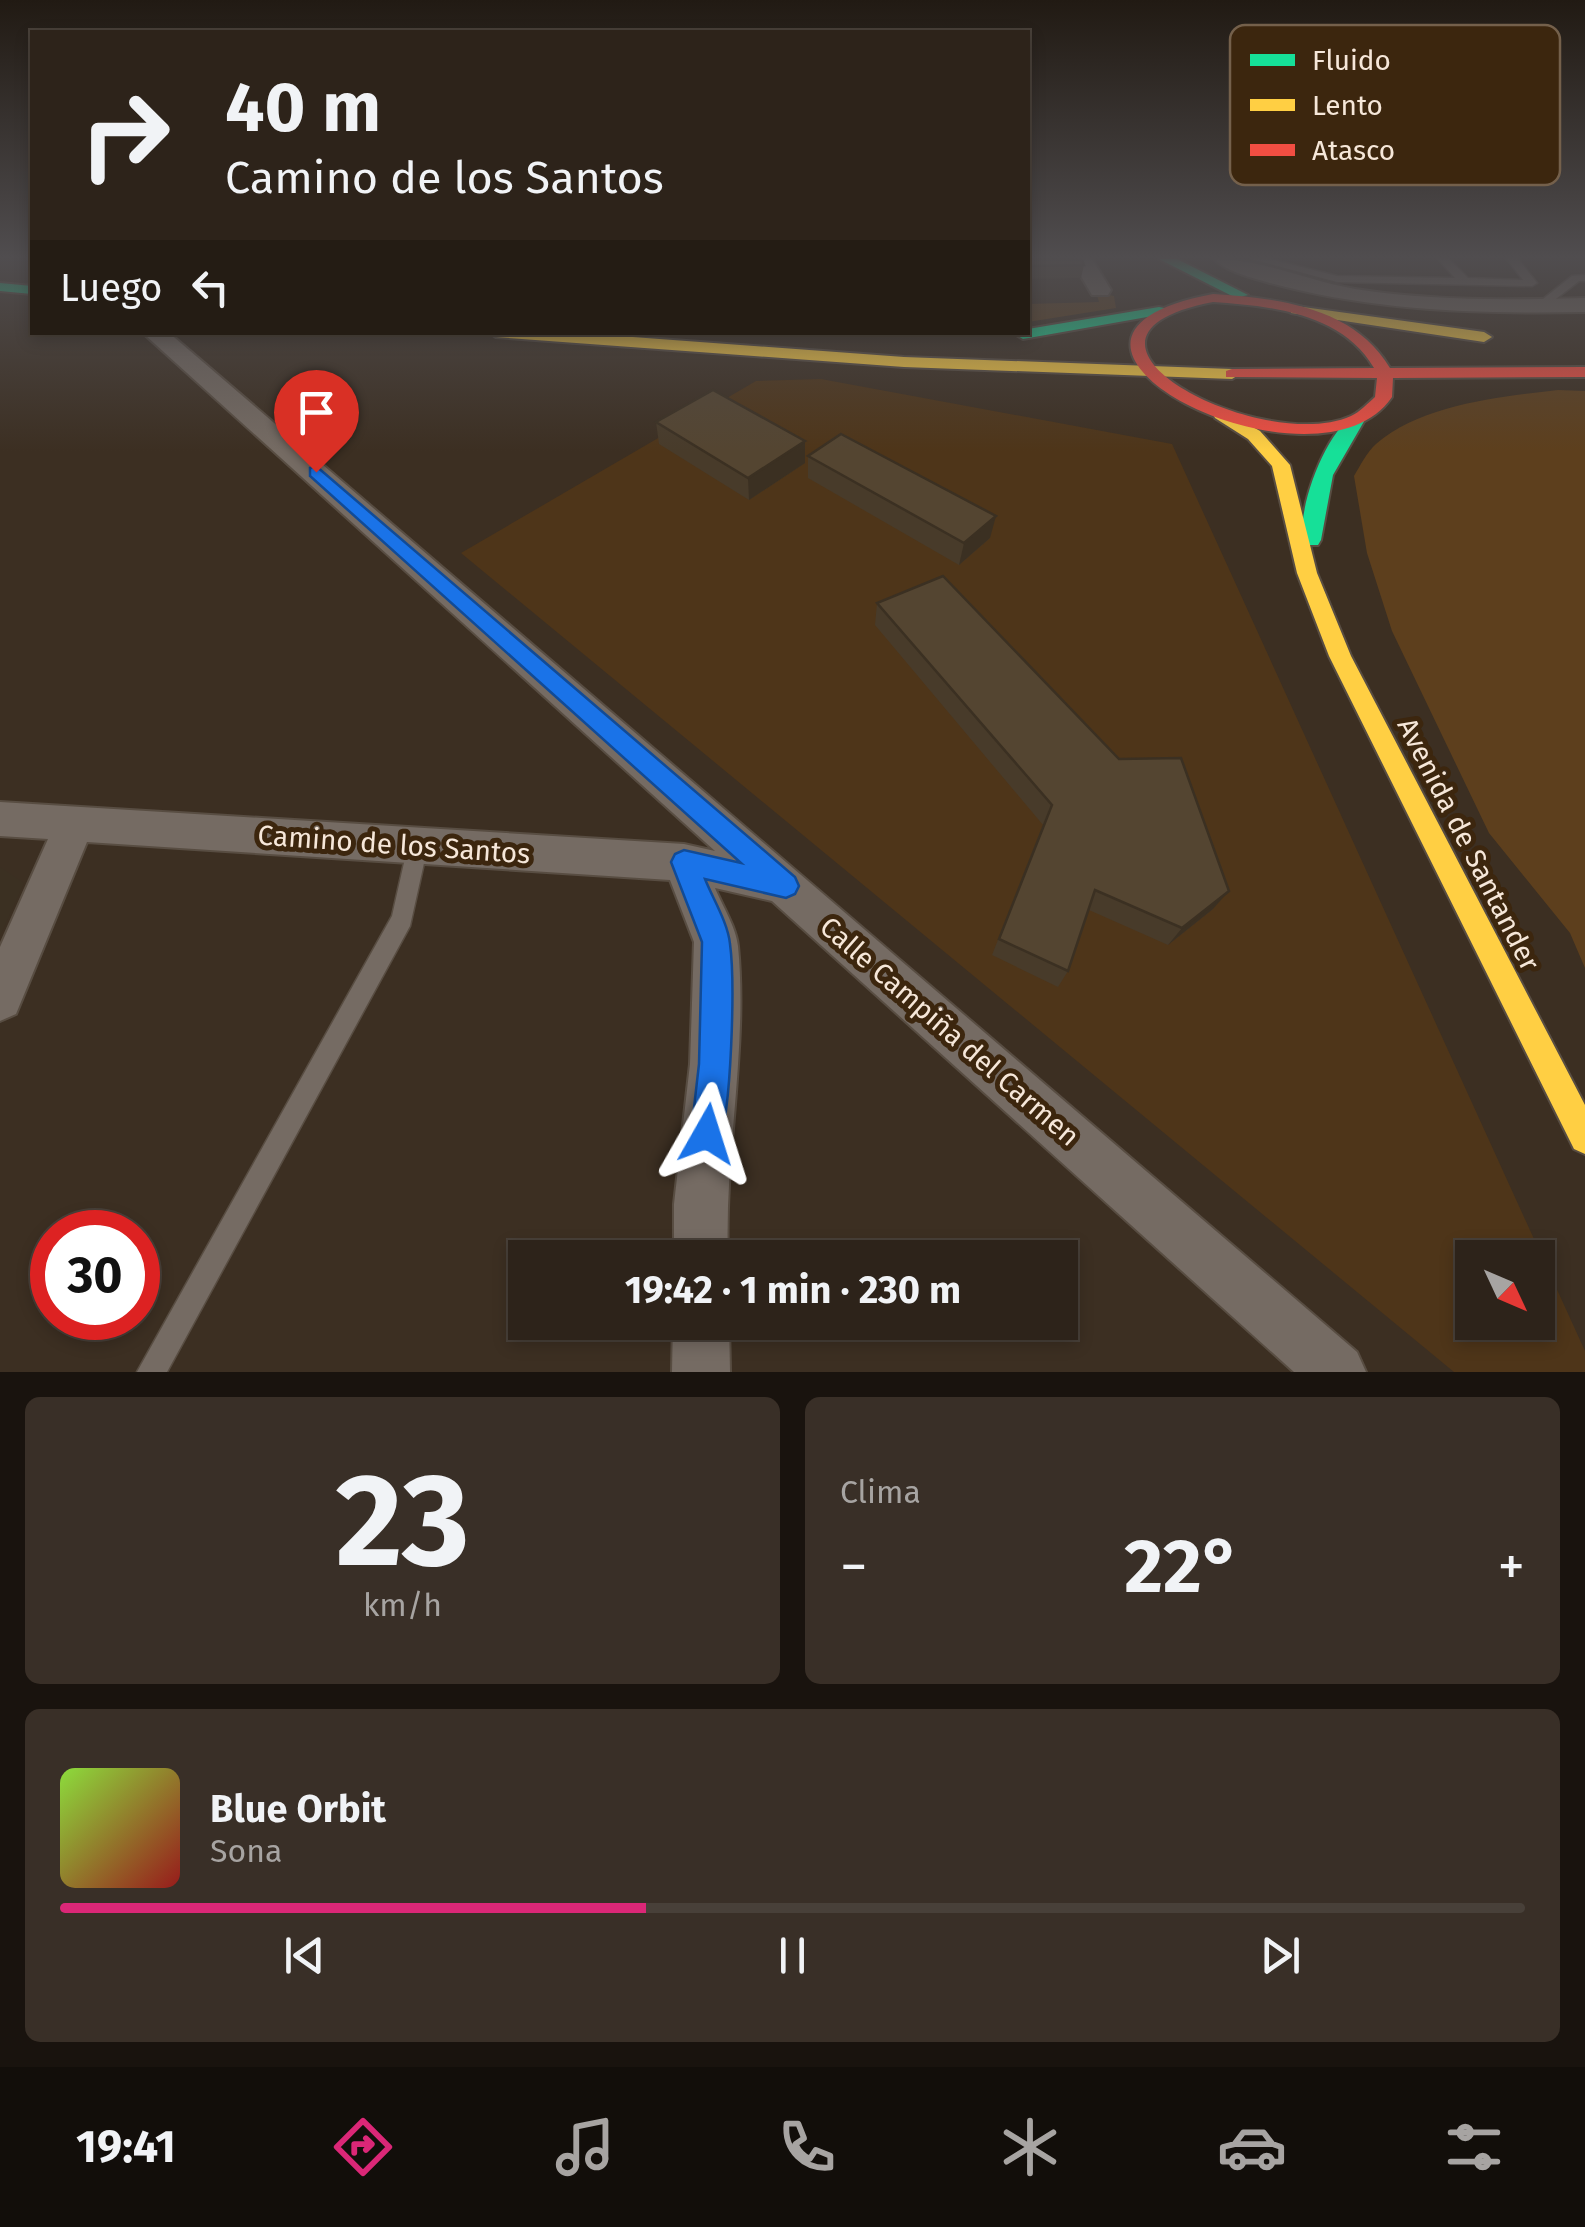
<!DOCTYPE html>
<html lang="es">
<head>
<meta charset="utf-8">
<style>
  body { margin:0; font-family:"Fira Sans",sans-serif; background:#392f27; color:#f1f3f6; height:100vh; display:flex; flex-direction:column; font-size:38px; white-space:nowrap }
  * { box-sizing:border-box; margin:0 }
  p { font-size:32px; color:#a7a4a2 }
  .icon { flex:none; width:55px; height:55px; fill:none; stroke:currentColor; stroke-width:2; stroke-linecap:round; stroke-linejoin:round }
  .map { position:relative; height:1372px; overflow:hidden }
  .side { display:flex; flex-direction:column; gap:25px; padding:25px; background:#19130e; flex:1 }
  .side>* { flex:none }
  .top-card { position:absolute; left:30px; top:30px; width:1000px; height:305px; border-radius:0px; box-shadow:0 5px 15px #0003,0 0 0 2px #484039; background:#2d231a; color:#f1f3f6; overflow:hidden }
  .needle { width:65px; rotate:134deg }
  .fabs { position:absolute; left:1455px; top:1240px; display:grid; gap:20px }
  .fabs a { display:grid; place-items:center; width:100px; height:100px; border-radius:0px; background:#2d231a; box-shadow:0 5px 15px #0003,0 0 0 2px #484039; font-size:50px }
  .speed { position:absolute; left:30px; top:1210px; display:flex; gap:20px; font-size:50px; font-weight:700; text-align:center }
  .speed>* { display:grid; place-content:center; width:130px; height:130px; border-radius:50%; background:#2d231a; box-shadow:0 5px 15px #0003,0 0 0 2px #484039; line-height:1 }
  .speed .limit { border:15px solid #d22; background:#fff; color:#111 }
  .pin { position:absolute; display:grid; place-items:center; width:85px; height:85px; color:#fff; margin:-102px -42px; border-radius:50% 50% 50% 0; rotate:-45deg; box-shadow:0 0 10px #0007 }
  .pin .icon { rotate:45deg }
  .me { position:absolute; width:110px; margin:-55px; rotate:6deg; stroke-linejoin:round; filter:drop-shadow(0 0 8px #0008) }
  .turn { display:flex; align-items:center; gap:35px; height:210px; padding:0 30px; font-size:45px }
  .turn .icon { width:130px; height:130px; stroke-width:2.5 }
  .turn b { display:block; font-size:70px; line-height:85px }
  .then { display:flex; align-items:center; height:95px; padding:0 30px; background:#0003; gap:20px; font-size:38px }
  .big { font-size:75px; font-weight:700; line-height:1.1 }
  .side .widget { flex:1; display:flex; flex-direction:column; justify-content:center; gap:15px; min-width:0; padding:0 35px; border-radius:15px; background:#392f27 }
  .side .dial { align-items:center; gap:0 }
  .dial b { font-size:130px; line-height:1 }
  .song { display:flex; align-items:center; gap:30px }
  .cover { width:120px; height:120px; border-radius:15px; background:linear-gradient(135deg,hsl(90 70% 55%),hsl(0 70% 35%)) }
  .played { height:10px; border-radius:5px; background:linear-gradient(90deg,#db2777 40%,#484039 40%) }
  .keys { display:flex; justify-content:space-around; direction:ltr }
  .heat { display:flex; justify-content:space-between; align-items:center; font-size:55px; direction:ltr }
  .side .tiles { flex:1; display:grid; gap:25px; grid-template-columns:1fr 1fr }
  .widget:last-child { grid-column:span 2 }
  .trip { position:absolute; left:508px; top:1240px; width:570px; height:100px; border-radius:0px; background:#2d231a; box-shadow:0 5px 15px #0003,0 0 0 2px #484039; font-weight:700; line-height:100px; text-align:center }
  .tab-bar { display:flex; height:160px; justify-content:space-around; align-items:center; background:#120e0a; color:#a7a4a2 }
  .tab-bar .icon { width:70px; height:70px }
  .tab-bar .selected { color:#db2777 }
  .tab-bar b { font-size:45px; color:#f1f3f6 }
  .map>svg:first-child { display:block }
  .built { fill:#4e3519; fill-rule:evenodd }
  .green { fill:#5d3f1d }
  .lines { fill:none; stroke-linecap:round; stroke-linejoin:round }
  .lane-casing { stroke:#584d42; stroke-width:3 }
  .street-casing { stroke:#584d42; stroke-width:4 }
  .fast-casing { stroke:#584d42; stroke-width:4 }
  .slow-casing { stroke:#584d42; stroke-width:4 }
  .jam-casing { stroke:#584d42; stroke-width:4 }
  .lane { fill:#756b63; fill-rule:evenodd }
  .street { fill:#756b63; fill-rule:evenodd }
  .fast { fill:#16e098; fill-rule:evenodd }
  .slow { fill:#ffcf43; fill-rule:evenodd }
  .jam { fill:#f24e42; fill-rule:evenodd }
  .wall { fill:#483b2a }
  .shaded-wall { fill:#3b3022 }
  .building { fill:#544531; stroke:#3b3022; stroke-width:2.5 }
  .route { fill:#1a73e8; stroke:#114b97; stroke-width:2.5 }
  .labels { text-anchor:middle; stroke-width:10; stroke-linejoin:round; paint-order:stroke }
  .street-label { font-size:28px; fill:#f6e7d9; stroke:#3c260e }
  .key { fill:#3c260e; stroke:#74604b; stroke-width:2.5 }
  .key-label { font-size:28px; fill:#f6e7d9 }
</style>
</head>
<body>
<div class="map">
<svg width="1585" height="1372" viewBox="0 0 1585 1372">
  <rect width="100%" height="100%" fill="#3c2f22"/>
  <!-- built -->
  <path class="built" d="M821,379L1172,444L1585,1351V1372H1454L461,553L756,381ZM1472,1258H1538V1322H1472Z"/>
  <!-- green -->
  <g class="green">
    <polygon points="1096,292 1114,296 1116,308 1028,322 1028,304 1099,302"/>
    <path d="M1558,390L1585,391V968L1570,933L1489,833L1392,631L1367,553L1354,476C1360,466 1367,452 1376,444C1423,404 1500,397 1558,390Z"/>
  </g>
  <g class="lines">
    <defs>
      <g id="lane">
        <polygon points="1251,259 1270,259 1337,276 1455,278 1438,259 1449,259 1468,278 1523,280 1507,259 1518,259 1537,283 1532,286 1337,282"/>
        <polygon points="1585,275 1585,281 1579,281 1543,309 1533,307 1572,276"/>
        <polygon points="418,836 425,839 428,845 410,926 167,1372 137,1372 392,916 408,845 411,839"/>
      </g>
      <g id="street">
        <polygon points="1071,259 1092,259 1111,290 1108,295 1092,295"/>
        <path d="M1214,259C1262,259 1307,281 1355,289C1431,301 1508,300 1585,298V312C1478,314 1374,311 1270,283C1253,278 1227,272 1214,259Z"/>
        <path d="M168,332L1357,1352L1366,1372H1294L772,901L715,888C722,905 736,927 738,946C748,1049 724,1154 728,1258H674V1204L690,1064L694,942L670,880L87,842L16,1014L0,1021V947L48,839L0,836V802L684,844L715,851L144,334Z"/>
        <polygon points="673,1322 729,1322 730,1372 672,1372"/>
      </g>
      <g id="fast">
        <polygon points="1159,259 1177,259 1248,295 1236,298"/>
        <polygon points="0,283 32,286 32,294 0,291"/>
        <polygon points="1159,307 1164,308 1164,314 1023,339 1015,334 1028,332 1028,329"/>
        <path d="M1358,413L1366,418L1333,475L1321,540L1318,545H1304C1294,514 1327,426 1358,413Z"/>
      </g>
      <g id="slow">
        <polygon points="1296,306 1484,332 1492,337 1484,342 1291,313 1291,307"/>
        <polygon points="489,332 565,332 904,357 1232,369 1240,374 1232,379 904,367 496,337"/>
        <polygon points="1221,409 1260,431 1290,465 1317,573 1351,656 1585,1105 1585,1154 1574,1149 1329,656 1297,573 1272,466 1248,439 1215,418 1213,414"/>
      </g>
      <path id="jam" d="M1213,294C1278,298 1354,307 1390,368L1585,367V377L1393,378L1392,397C1317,508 976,338 1213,294ZM1213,302C1271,306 1342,313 1374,368L1232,369L1226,371V377L1377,378L1375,397C1368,403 1360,412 1351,416C1262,456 1031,337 1213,302Z"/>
    </defs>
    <!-- lane casing -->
    <use href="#lane" class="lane-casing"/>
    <!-- street casing -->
    <use href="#street" class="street-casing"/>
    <!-- fast casing -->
    <use href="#fast" class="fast-casing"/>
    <!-- slow casing -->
    <use href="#slow" class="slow-casing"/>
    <!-- jam casing -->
    <use href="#jam" class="jam-casing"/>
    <!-- lane -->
    <use href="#lane" class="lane"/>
    <!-- street -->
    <use href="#street" class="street"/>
    <!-- fast -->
    <use href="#fast" class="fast"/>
    <!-- slow -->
    <use href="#slow" class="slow"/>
    <!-- jam -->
    <use href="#jam" class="jam"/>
  </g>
  <!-- wall -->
  <g class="wall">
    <polygon points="1028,259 1084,265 1081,278 1028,279"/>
    <polygon points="656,422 805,463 749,500 659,444"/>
    <polygon points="808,456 990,538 959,565 808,478"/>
    <polygon points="877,603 1213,909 1168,945 1089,910 1068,971 1058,987 992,955 1043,825 875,625"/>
  </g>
  <!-- shaded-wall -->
  <g class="shaded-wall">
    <polygon points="805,441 805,463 749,500 748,478"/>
    <polygon points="996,516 990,538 959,565 964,543"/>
    <polygon points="0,867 24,883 0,936"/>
    <polygon points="1229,891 1213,909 1168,945 1182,928"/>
  </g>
  <!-- building -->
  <g class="building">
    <polygon points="1028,259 1082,260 1084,265 1028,266"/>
    <polygon points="713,390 805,441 748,478 656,422"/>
    <polygon points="841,434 996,516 964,543 808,456"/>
    <polygon points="943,576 1119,759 1181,758 1229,891 1182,928 1095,890 1068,971 999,939 1052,805 877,603"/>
  </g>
  <!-- sky -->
  <linearGradient id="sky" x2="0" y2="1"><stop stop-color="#211a13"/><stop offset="0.57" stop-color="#504d4f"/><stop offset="1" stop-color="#504d4f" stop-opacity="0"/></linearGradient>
  <rect width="1585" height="451" fill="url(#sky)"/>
  <!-- route -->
  <path class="route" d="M316,466L795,877L799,886L795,894L786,898L705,879C713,899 728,923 730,944C735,981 732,1113 718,1145L707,1150L696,1145L691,1134L699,1064L702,942L671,862L675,854L684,850L741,863L310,476V468Z"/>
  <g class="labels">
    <!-- street labels -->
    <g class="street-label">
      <text transform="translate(394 844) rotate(4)" y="10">Camino de los Santos</text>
      <text transform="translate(1469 844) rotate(63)" y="10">Avenida de Santander</text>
      <text transform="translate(950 1031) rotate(41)" y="10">Calle Campiña del Carmen</text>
    </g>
  </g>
  <!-- legend -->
  <rect x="1230" y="25" width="330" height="160" rx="15" class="key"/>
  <rect x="1250" y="54" width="45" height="12" fill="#16e098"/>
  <rect x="1250" y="99" width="45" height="12" fill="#ffcf43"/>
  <rect x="1250" y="144" width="45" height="12" fill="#f24e42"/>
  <g class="key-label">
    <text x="1312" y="70">Fluido</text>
    <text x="1312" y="115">Lento</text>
    <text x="1312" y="160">Atasco</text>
  </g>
</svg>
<div class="fabs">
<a><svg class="needle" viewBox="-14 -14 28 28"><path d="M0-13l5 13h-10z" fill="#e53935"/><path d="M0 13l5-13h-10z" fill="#a7a4a2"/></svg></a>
</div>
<div class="speed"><div class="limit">30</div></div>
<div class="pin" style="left:316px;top:472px;background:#d93025"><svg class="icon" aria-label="arrive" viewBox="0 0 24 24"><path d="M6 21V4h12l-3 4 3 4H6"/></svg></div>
<svg class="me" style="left:707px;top:1134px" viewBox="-20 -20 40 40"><path d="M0-17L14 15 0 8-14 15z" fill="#1a73e8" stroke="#fff" stroke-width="4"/></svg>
<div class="trip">19:42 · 1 min · 230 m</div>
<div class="top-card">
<div class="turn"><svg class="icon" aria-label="right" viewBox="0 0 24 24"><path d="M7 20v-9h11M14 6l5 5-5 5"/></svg><div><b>40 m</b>Camino de los Santos</div></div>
<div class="then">Luego<svg class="icon" aria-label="left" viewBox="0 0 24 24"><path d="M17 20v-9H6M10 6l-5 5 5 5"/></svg></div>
</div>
</div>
<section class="side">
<div class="tiles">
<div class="widget dial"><b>23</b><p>km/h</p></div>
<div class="widget"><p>Clima</p>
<div class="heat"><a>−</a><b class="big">22°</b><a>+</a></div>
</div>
<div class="widget">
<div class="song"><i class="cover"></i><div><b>Blue Orbit</b><p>Sona</p></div></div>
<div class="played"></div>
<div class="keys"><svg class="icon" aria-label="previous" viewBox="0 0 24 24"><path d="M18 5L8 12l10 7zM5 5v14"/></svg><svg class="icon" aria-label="pause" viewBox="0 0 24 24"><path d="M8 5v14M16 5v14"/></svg><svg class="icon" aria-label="next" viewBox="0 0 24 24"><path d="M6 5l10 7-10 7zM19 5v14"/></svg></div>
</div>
</div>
</section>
<nav class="tab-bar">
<b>19:41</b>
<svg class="icon selected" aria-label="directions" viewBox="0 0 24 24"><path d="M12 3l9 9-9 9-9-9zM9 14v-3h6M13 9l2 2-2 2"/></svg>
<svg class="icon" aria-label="music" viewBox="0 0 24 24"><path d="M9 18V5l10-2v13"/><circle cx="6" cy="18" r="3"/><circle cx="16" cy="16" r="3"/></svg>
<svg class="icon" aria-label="phone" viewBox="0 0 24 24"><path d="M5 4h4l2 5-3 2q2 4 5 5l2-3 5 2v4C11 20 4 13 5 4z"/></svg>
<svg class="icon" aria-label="climate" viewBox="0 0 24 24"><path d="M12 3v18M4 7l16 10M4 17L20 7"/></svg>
<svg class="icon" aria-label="car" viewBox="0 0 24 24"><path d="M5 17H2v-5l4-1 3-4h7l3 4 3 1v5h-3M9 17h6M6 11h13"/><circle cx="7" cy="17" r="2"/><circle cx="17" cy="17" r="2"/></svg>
<svg class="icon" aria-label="filters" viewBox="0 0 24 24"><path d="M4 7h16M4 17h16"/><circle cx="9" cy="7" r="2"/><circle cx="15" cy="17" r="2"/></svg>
</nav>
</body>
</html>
